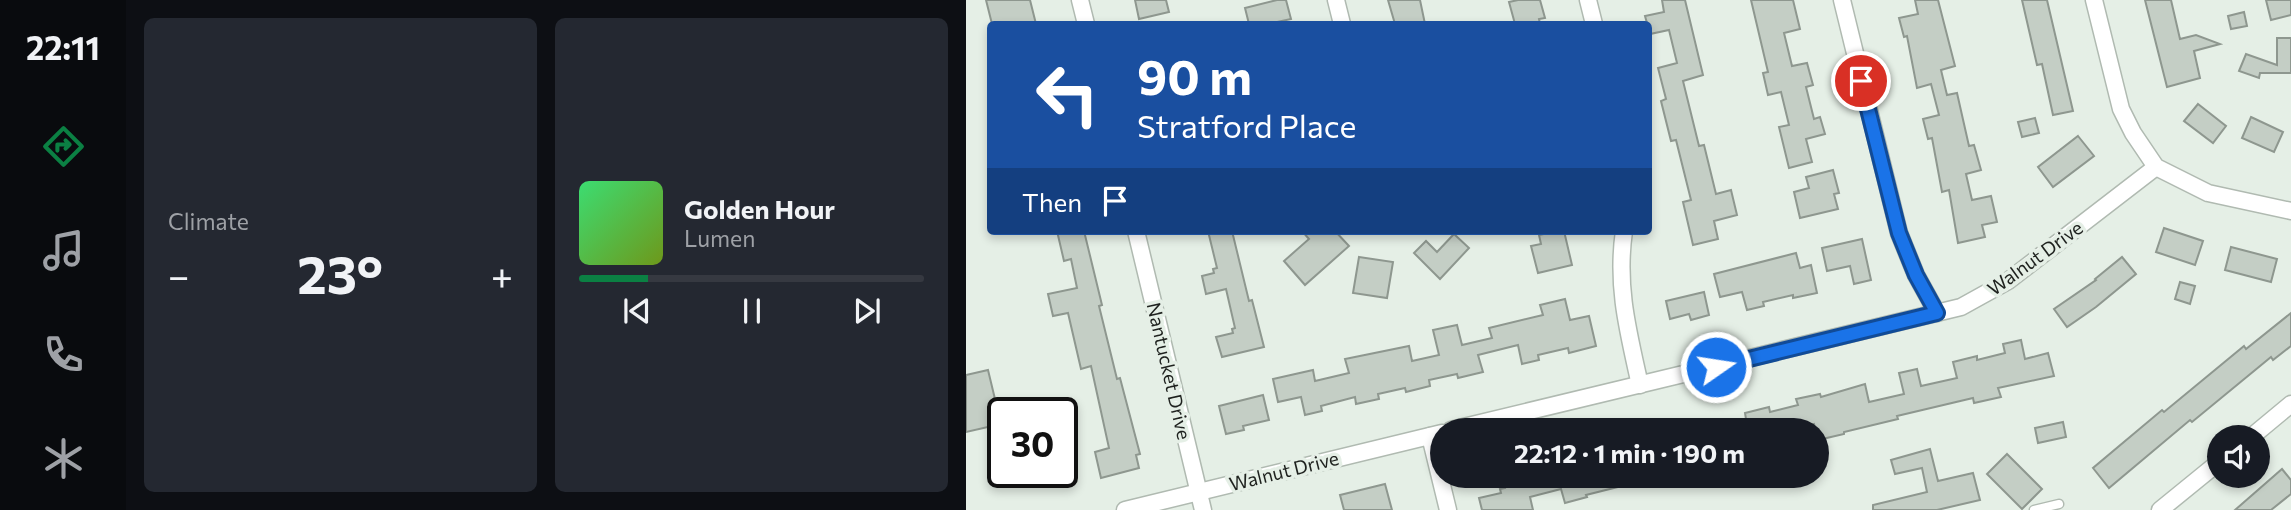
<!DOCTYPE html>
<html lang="en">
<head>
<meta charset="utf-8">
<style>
  body { margin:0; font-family:Commissioner,sans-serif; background:#242831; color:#f1f3f6; height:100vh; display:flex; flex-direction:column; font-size:26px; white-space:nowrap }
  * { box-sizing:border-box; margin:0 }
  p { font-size:23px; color:#9ea1a6 }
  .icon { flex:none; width:38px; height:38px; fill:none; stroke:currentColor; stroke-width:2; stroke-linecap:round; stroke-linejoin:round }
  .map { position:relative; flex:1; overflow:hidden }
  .drawer { display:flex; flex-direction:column; gap:18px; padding:18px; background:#0d0f14; width:840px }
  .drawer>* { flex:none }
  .guide { position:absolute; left:21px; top:21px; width:665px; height:214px; border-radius:7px; box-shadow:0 4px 10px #0003; background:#1a4fa0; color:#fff; overflow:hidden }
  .buttons { position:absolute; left:1241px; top:425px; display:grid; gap:14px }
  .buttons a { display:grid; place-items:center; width:63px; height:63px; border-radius:50%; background:#171b24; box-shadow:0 4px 10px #0003; font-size:35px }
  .speed { position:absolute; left:21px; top:397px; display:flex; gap:14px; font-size:35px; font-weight:700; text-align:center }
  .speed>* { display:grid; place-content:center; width:91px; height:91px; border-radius:50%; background:#171b24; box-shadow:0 4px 10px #0003; line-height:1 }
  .speed .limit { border:4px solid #111; border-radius:10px; background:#fff; color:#111 }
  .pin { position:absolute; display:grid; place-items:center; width:60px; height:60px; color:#fff; margin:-30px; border:4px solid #fff; border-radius:50%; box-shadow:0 2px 7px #0007 }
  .me { position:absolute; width:77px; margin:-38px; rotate:77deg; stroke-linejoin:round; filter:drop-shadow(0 0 5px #0008) }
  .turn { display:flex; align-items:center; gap:24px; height:147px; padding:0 35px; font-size:32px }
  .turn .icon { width:91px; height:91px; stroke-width:2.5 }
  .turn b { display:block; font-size:49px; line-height:60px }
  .then { display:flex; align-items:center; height:66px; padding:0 35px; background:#0003; gap:14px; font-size:26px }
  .big { font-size:52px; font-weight:700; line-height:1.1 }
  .drawer .tile { flex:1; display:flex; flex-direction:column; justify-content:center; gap:10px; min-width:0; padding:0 24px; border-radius:10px; background:#242831 }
  .song { display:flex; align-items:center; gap:21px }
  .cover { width:84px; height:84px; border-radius:10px; background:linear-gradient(135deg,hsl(140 70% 55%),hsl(80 70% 35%)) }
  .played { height:7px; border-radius:4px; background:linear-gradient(90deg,#0b8043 20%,#363941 20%) }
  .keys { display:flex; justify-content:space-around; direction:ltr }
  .heat { display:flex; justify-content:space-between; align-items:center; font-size:38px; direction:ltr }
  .drawer .tiles { flex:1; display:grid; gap:18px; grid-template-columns:repeat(2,1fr) }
  .trip { position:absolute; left:464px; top:418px; width:399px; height:70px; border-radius:35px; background:#171b24; box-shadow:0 4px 10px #0003; font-weight:700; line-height:70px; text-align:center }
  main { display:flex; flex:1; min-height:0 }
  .dock { display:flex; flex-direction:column; width:126px; justify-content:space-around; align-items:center; background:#090b0e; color:#9ea1a6 }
  .dock .icon { width:49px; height:49px }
  .dock .selected { color:#0b8043 }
  .dock b { font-size:32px; color:#f1f3f6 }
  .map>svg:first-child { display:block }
  .building { fill:#c4cec5; stroke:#8e978f; stroke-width:2 }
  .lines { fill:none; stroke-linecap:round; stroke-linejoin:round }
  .service-casing { stroke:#b0bab1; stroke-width:11 }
  .minor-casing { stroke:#b0bab1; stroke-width:19 }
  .service { stroke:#fff; stroke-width:8 }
  .minor { stroke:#fff; stroke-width:16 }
  .route-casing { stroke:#114b97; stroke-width:18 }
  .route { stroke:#1a73e8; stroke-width:12 }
  .labels { text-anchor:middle; stroke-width:7; stroke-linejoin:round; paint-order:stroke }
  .street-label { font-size:19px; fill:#1e211e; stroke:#e5efe6 }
</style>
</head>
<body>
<main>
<nav class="dock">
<b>22:11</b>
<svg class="icon selected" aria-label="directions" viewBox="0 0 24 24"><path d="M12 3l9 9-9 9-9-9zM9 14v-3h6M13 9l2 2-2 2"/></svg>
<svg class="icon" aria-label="music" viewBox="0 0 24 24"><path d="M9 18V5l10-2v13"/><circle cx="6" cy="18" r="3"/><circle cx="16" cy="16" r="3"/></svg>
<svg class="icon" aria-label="phone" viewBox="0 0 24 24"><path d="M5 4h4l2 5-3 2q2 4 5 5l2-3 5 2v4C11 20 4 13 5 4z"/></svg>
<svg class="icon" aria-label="climate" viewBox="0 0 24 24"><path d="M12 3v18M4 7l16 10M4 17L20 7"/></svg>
</nav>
<section class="drawer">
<div class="tiles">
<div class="tile"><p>Climate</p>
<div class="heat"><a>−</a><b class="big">23°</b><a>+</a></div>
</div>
<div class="tile">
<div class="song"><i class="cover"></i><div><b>Golden Hour</b><p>Lumen</p></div></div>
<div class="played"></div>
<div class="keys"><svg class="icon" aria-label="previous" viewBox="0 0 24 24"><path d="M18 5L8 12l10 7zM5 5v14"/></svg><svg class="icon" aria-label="pause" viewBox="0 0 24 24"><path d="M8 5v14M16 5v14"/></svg><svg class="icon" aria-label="next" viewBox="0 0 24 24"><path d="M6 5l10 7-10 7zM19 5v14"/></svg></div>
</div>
</div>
</section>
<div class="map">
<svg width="1325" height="510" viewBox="0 0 1325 510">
  <rect width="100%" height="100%" fill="#e5efe6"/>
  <!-- building -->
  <g class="building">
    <polygon points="20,0 64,0 70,24 26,24"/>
    <polygon points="169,0 200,0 203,12 173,19"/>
    <polygon points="311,0 320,0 325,19 302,24 283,24 279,8"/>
    <polygon points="422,0 454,0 459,24 429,24"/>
    <polygon points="552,0 574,0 579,18 573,19 574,24 549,24 543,2"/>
    <polygon points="696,0 719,0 737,75 717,81 733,146 738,145 750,194 765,190 771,215 748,221 752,239 727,245 717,202 725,200 710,140 705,141 695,101 700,99 692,68 711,63 703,30 684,34 679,16 698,12"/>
    <polygon points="785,0 827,0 834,29 818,33 826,66 841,63 847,85 840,87 848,119 854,117 859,134 840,139 846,162 823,168 813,127 823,125 815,92 802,95 797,73 802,72"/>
    <polygon points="949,0 972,0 989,66 975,70 981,95 991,93 1003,146 1008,145 1015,170 1000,174 1006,200 1025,196 1031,222 1016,225 1019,237 992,243 983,190 976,192 966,138 962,139 957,119 973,115 965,84 951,88 941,36 938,37 933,18 952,14"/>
    <polygon points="1056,0 1081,0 1107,111 1087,115 1076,64 1071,65"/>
    <polygon points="1179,0 1205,0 1214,39 1230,35 1254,44 1228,51 1234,78 1201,87"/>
    <polygon points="1300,0 1325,0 1325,15 1305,20"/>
    <polygon points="1278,12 1281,26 1265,29 1262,16"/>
    <polygon points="1311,38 1325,38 1325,73 1294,73 1293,78 1273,71 1280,54 1311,65"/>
    <polygon points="1232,104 1260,126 1247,143 1218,121"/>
    <polygon points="1285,117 1317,132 1308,152 1276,138"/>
    <polygon points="1069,118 1073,133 1056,137 1052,122"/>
    <polygon points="1112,136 1128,156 1087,187 1072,167"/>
    <polygon points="867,170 873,193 868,194 872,209 834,218 828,192 843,188 840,177"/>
    <polygon points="1198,228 1237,241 1229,265 1190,252"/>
    <polygon points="91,231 118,231 136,305 133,306 151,379 154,378 174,454 170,455 173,468 135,478 129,452 143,448 125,366 115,369 102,313 87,316 82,294 111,288 105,259 98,261"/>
    <polygon points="242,231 266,231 283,301 286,300 298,347 256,357 250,337 267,333 266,329 269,328 260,289 240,294 236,276 248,273 247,269 251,268"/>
    <polygon points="336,231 369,231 383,246 339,285 318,261 343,239"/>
    <polygon points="592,231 598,231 606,265 572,273 565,246 575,244 573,235"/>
    <polygon points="488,234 503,248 474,279 448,253 460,241 471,252"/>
    <polygon points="896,239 905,280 888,284 884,266 861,271 856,248"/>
    <polygon points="1265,247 1311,259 1305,282 1259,270"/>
    <polygon points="830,253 834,268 845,265 851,293 827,298 827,295 797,302 798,306 781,310 776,292 754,297 748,274"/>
    <polygon points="393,257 427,262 421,298 387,293"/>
    <polygon points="1156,257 1170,274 1130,307 1101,327 1088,309 1130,280 1129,279"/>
    <polygon points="1214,282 1229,286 1224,304 1209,299"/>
    <polygon points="738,292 743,315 725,320 723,314 704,319 700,301"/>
    <polygon points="599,299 604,320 623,316 630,346 603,353 602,348 572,355 573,360 556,364 552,345 512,355 517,372 492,378 491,374 463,380 464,386 440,392 439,388 412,394 413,399 390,404 389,397 355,406 356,411 339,415 335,397 312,402 307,379 347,370 349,381 383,373 379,359 443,346 446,361 473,355 467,330 491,325 496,345 526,338 523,328 577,315 574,305"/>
    <polygon points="1325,313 1325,346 1307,360 1305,357 1226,422 1224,420 1143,488 1127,468 1196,410 1198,412 1278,346 1280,349"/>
    <polygon points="1055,340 1059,359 1082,353 1088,376 1032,388 1035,397 1008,403 1007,398 931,416 932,419 878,432 878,434 852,440 848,424 820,430 754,430 753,425 780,419 779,413 803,407 804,412 832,405 830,399 854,394 855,397 899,384 903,402 938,394 933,373 951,369 955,386 991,378 987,362 1011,356 1011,360 1039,353 1037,344"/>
    <polygon points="22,370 35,424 0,432 0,375"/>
    <polygon points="297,395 303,420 277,426 278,430 260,434 253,406"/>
    <polygon points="1097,422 1100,437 1072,443 1069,428"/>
    <polygon points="964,449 972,481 1007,473 1014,500 971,510 907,510 907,505 961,492 956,468 929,474 925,460"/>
    <polygon points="1041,454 1076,489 1056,509 1021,474"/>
    <polygon points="1316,469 1325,480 1325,494 1305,510 1269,510"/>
    <polygon points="536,476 676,476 676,481 620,495 621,497 599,503 595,489 564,497 567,510 516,510 513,498 535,493 534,489 539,488"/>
    <polygon points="419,484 426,510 378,510 374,495"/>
  </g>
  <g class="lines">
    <defs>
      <polyline id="service" points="1068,510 1093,504"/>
      <g id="minor">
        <polyline points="114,0 120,24"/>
        <polyline points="370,0 376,24"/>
        <polyline points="622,0 628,24"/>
        <polyline points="876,0 933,233 950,275 971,313"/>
        <polyline points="1128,0 1155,109 1167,133 1190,167 1242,193 1325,211"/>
        <polyline points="170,231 237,510"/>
        <path d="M658,231C650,286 662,331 674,385"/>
        <polyline points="485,430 995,307 1042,281 1190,167"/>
        <polyline points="464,436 482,510"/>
        <polyline points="1284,438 1325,404"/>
        <polyline points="159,510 476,433"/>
        <polyline points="1194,510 1253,462"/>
      </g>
    </defs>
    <!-- service casing -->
    <use href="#service" class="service-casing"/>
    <!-- minor casing -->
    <use href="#minor" class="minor-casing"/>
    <!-- service -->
    <use href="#service" class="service"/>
    <!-- minor -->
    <use href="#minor" class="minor"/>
  </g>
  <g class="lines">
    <defs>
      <polyline id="route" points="750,367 971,313 950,275 933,233 895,81"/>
    </defs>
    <!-- route casing -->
    <use href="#route" class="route-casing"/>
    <!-- route -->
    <use href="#route" class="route"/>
  </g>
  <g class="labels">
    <!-- street labels -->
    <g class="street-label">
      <text transform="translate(1069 258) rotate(-36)" y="7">Walnut Drive</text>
      <text transform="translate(203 371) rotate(77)" y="7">Nantucket Drive</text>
      <text transform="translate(318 471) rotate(-14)" y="7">Walnut Drive</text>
    </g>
  </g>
</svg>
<div class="buttons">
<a><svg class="icon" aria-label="sound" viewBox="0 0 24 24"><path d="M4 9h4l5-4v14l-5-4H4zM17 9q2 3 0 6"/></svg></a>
</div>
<div class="speed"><div class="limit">30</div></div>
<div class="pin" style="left:895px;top:81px;background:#d93025"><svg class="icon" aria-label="arrive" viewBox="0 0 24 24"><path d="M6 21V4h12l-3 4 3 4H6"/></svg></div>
<svg class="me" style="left:750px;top:367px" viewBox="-20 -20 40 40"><circle r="17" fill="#1a73e8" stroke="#fff" stroke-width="3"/><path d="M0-11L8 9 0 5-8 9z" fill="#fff"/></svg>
<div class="trip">22:12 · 1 min · 190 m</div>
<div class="guide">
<div class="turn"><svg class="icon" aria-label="left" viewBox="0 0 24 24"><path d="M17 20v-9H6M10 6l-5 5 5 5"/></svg><div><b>90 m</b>Stratford Place</div></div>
<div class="then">Then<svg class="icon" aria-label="arrive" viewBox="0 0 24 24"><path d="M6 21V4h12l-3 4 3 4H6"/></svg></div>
</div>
</div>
</main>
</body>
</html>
